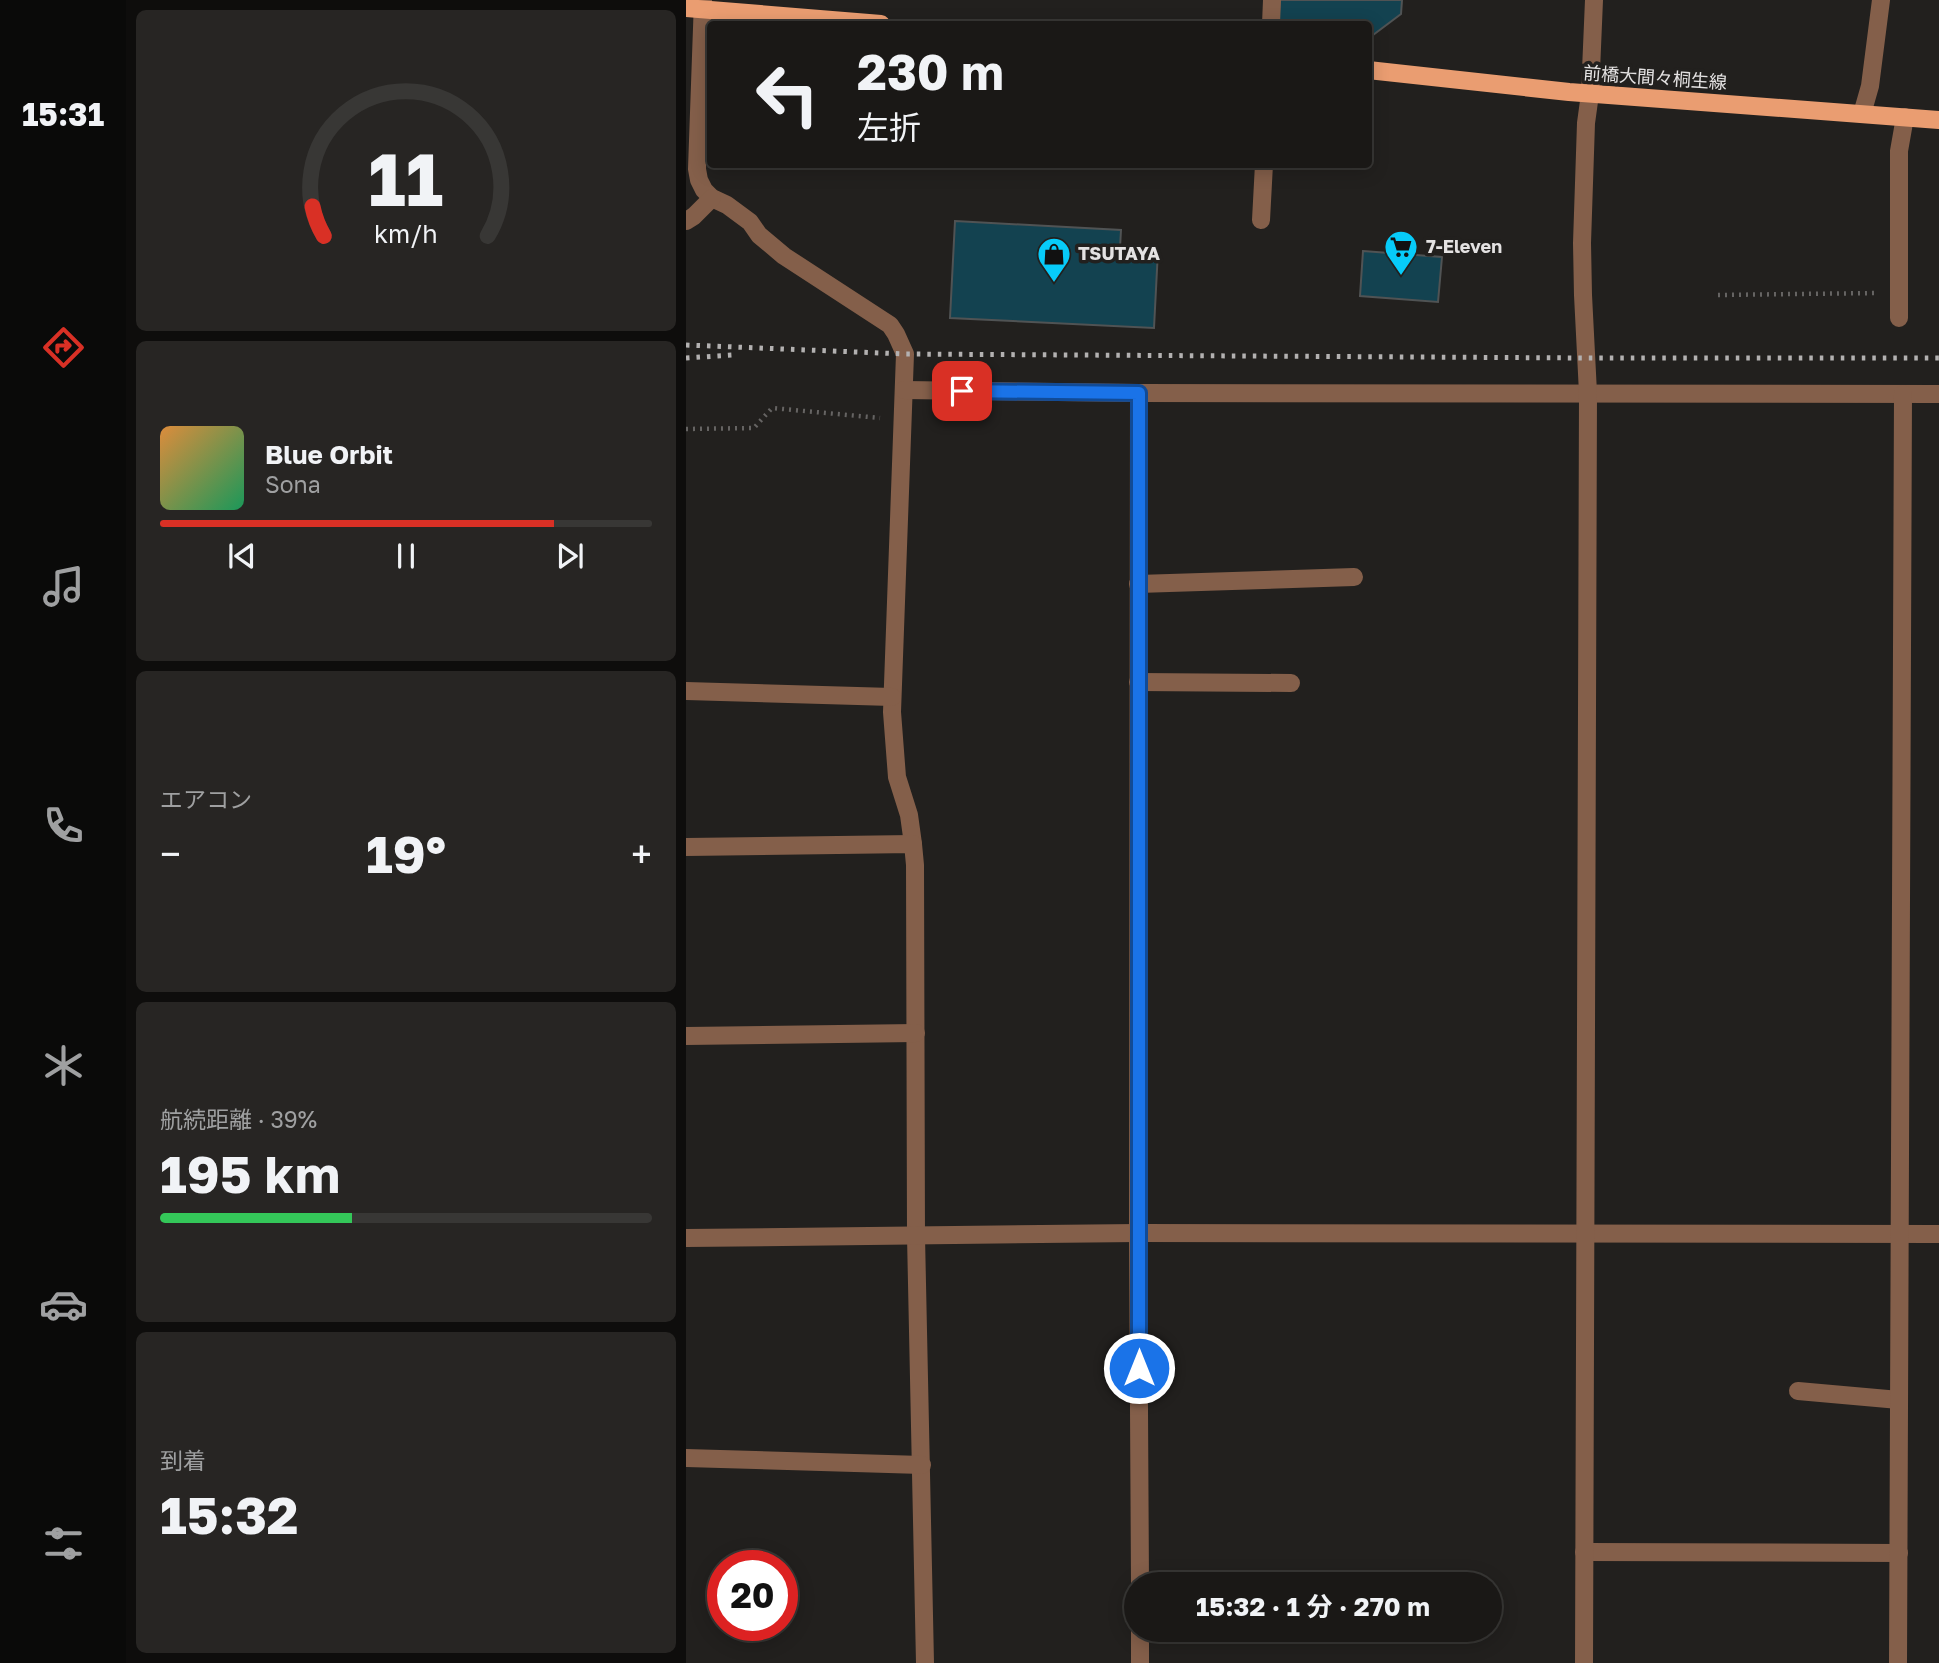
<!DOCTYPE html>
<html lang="ja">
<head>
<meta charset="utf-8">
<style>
  body { margin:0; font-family:"Golos Text","Noto Sans JP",sans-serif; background:#272523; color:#f1f3f6; height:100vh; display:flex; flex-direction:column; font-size:26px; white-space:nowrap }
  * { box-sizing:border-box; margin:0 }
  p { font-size:23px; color:#9fa0a1 }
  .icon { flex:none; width:38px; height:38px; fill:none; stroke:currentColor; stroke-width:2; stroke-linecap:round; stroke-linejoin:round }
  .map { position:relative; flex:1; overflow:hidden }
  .side { display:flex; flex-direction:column; gap:10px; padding:10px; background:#0e0d0c; width:560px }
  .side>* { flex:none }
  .guide { position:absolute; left:21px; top:21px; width:665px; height:147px; border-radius:7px; box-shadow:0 4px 18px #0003,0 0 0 2px #383735; background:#1a1816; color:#f1f3f6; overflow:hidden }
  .speed { position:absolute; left:21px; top:1550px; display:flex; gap:14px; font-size:35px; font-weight:700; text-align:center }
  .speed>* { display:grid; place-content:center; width:91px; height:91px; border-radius:50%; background:#1a1816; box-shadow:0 4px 18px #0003,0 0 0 2px #383735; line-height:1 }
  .speed .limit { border:10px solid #d22; background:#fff; color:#111 }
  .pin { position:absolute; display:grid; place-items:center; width:60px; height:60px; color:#fff; margin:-30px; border-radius:14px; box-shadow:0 4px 10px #0006 }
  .me { position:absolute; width:77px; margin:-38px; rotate:0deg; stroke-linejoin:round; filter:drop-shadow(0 0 5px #0008) }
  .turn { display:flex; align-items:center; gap:24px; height:147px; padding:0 35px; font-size:32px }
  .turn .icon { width:91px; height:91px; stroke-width:2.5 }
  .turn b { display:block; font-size:49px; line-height:60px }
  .big { font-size:52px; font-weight:700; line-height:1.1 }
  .side .tile { flex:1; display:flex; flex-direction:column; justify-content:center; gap:10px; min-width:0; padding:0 24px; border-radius:10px; background:#272523 }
  .side .dial { align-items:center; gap:0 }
  .dial svg { height:182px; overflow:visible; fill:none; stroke:#383735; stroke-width:7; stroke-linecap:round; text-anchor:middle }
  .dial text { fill:#f1f3f6; stroke:none }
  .song { display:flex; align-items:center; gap:21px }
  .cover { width:84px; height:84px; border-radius:10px; background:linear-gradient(135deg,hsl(30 70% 55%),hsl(150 70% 35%)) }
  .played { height:7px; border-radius:4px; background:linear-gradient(90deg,#d93025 80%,#383735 80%) }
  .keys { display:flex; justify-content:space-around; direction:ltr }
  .heat { display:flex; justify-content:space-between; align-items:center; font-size:38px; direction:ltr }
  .charge { height:10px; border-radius:5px; background:linear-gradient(90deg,#34c759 39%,#383735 0) }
  .trip { position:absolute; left:438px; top:1572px; width:378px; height:70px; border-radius:35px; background:#1a1816; box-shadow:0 4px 18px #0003,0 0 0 2px #383735; font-weight:700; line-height:70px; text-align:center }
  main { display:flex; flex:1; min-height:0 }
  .dock { display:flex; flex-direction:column; width:126px; justify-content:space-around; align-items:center; background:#0a0a09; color:#9fa0a1 }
  .dock .icon { width:49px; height:49px }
  .dock .active { color:#d93025 }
  .dock b { font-size:32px; color:#f1f3f6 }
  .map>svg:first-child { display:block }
  .building { fill:#134250; stroke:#505354; stroke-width:2 }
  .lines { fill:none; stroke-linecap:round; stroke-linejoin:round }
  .path { stroke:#666463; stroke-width:4.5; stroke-dasharray:2 5; stroke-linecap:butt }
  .minor { stroke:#845f4a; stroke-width:18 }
  .major { stroke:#ea9d71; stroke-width:18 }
  .rail { stroke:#b3b1b1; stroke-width:5; stroke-dasharray:3.5 7; stroke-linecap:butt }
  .route-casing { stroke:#114b97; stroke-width:18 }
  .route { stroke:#1a73e8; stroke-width:12 }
  .labels { text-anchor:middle; stroke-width:7; stroke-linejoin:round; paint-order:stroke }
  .street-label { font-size:18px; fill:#e4e2e2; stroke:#22201e }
  .poi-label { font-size:18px; font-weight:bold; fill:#e4e2e2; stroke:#22201e; text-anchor:start }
</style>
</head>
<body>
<main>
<nav class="dock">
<b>15:31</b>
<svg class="icon active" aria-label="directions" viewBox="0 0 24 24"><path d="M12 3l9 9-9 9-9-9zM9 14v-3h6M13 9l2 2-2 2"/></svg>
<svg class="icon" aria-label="music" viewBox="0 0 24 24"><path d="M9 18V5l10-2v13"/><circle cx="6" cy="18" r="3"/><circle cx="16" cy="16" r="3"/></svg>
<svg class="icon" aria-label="phone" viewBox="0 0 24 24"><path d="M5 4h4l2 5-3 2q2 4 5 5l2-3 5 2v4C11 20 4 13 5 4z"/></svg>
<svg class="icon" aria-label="climate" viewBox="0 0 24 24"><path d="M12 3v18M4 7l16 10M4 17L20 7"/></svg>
<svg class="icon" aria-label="car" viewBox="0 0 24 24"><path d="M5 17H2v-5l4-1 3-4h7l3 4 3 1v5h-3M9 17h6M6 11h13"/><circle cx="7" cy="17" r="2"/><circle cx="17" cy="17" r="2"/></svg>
<svg class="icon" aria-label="filters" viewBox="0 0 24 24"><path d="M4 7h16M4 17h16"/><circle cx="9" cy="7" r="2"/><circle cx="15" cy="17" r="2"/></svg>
</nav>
<section class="side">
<div class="tile dial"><svg viewBox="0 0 100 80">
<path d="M14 69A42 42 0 1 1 86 69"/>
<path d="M14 69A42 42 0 0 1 9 56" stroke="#d93025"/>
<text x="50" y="56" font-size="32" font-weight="700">11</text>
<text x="50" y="72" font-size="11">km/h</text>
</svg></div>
<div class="tile">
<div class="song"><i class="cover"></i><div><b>Blue Orbit</b><p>Sona</p></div></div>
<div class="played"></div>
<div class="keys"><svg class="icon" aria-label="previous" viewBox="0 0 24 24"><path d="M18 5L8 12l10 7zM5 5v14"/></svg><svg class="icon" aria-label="pause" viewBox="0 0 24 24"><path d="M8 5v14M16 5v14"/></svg><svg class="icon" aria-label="next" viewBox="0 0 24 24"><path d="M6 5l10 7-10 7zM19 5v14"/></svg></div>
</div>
<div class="tile"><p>エアコン</p>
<div class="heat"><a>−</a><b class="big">19°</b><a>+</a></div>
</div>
<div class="tile"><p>航続距離 · 39%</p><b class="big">195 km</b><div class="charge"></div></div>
<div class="tile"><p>到着</p><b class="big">15:32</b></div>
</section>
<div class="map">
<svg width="1253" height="1663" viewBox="0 0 1253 1663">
  <rect width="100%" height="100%" fill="#22201e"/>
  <!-- building -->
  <g class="building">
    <polygon points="594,0 716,0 715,14 687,35 682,35 682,24 592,24"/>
    <polygon points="269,221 435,230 434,248 472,250 468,328 264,318"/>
    <polygon points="677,251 756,257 752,302 674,296"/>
  </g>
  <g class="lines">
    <!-- path -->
    <g class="path">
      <polyline points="1032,295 1191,293"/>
      <polyline points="0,429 68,428 86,408 194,418"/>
    </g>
    <!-- minor -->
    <g class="minor">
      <polyline points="17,0 11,169 13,180 18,190 26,198 41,205 64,222 73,235 98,256 204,325 210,334 219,354 206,712 211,777 223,815 227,844"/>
      <polyline points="585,24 586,0"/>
      <polyline points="1176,114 1184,86 1195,0"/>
      <polyline points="575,220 578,164"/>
      <polyline points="0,221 8,216 26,198"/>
      <polyline points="1213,318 1213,151 1219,117"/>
      <polyline points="218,390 453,393 1253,394"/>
      <polyline points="453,393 452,1233 454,1584"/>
      <polyline points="452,584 668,577"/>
      <polyline points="452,682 605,683"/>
      <polyline points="0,691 206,697"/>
      <polyline points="0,847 227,844 229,865 230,1236 239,1663"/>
      <polyline points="0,1036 230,1033"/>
      <polyline points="0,1238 452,1233 1253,1234"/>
      <polyline points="1112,1391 1213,1400"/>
      <polyline points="0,1458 236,1465"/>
      <polyline points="898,1552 1213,1553"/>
      <polyline points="454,1629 454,1663"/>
      <polyline points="898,1663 902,393 897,295 896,243 900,123 904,94 908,0"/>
      <polyline points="1212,1663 1217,394"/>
    </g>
    <!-- major -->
    <g class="major">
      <polyline points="0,8 195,24"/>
      <polyline points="682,70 883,92 1253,120"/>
    </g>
    <!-- rail -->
    <g class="rail">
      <polyline points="0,345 219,354 900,358 1253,358"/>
      <polyline points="0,358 47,355"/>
    </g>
  </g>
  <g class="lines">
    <defs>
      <polyline id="route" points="276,391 453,393 453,1368"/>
    </defs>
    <!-- route casing -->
    <use href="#route" class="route-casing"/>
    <!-- route -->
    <use href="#route" class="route"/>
  </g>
  <!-- icons -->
  <defs>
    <symbol id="supermarket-pin" viewBox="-11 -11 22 30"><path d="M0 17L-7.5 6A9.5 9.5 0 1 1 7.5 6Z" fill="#07cbf9" stroke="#22201e"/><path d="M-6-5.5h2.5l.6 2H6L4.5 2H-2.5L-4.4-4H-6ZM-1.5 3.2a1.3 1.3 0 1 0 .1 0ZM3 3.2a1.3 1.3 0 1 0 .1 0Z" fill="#111"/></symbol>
    <symbol id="shop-pin" viewBox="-11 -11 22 30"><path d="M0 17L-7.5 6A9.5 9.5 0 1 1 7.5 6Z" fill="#07cbf9" stroke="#22201e"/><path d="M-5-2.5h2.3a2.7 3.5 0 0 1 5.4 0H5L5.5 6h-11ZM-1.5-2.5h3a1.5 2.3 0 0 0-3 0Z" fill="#111"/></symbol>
  </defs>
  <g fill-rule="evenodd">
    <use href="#supermarket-pin" x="696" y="228" width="38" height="52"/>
    <use href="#shop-pin" x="349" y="235" width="38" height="52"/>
  </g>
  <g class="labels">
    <!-- street labels -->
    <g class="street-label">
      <text transform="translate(969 78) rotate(4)" y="6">前橋大間々桐生線</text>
    </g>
    <!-- poi labels -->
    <g class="poi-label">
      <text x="740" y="253">7-Eleven</text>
      <text x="392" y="260">TSUTAYA</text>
    </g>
  </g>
</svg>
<div class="speed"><div class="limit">20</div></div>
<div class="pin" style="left:276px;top:391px;background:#d93025"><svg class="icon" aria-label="arrive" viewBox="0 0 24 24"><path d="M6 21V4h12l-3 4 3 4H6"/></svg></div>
<svg class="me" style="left:453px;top:1368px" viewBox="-20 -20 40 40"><circle r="17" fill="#1a73e8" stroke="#fff" stroke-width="3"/><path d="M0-11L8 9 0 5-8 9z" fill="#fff"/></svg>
<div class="trip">15:32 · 1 分 · 270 m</div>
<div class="guide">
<div class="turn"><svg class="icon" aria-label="left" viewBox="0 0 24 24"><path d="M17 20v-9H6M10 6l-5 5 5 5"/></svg><div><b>230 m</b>左折</div></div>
</div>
</div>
</main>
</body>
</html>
